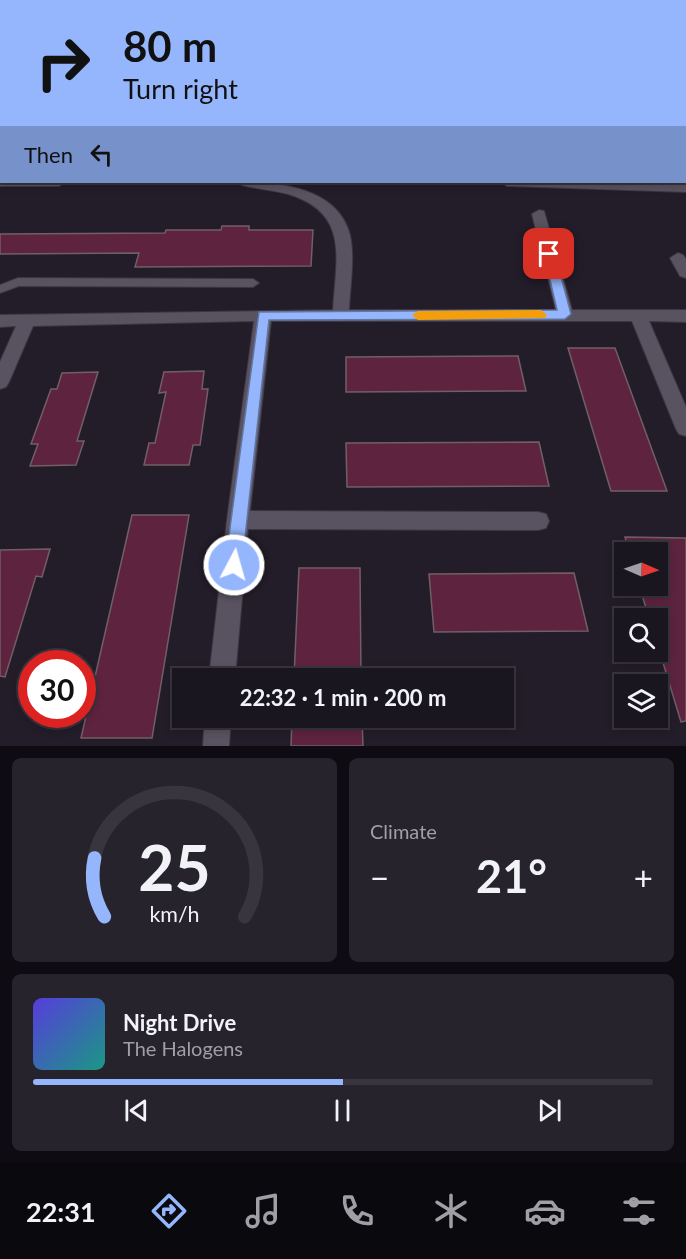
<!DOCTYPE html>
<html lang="en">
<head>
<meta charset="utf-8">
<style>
  body { margin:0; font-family:Lato,sans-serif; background:#27232d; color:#f1f3f6; height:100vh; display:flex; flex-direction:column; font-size:22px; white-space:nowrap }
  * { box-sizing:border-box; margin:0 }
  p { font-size:20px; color:#9f9fa5 }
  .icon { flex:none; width:33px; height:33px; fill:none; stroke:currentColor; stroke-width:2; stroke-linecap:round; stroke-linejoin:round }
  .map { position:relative; height:746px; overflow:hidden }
  .side { display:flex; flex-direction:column; gap:12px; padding:12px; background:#0e0c12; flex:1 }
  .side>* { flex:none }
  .hud { position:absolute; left:0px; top:0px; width:687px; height:183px; box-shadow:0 3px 9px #0003,0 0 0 2px #38353e; background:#95b6fd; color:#111; overflow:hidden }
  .needle { width:39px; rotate:92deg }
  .controls { position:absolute; left:614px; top:542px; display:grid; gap:12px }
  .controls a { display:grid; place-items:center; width:54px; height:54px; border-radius:0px; background:#1a1620; box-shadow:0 3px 9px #0003,0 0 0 2px #38353e; font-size:30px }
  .speed { position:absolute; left:18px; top:650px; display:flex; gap:12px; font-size:30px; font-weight:700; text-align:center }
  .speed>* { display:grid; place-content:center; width:78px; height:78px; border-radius:50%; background:#1a1620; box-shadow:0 3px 9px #0003,0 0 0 2px #38353e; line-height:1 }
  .speed .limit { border:9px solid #d22; background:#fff; color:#111 }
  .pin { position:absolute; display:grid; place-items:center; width:51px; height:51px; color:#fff; margin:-26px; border-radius:12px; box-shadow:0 3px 9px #0006 }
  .me { position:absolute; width:66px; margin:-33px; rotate:6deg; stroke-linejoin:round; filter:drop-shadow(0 0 4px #0008) }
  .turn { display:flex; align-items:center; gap:21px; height:126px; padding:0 24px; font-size:27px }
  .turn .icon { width:78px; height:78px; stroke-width:2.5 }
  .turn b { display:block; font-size:42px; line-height:51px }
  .then { display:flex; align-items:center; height:57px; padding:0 24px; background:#0003; gap:12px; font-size:22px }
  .big { font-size:45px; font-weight:700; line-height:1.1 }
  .side .widget { flex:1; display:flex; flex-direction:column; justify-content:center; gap:9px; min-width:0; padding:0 21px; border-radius:9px; background:#27232d }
  .side .dial { align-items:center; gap:0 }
  .dial svg { height:156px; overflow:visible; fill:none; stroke:#38353e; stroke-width:7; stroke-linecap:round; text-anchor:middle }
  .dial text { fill:#f1f3f6; stroke:none }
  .song { display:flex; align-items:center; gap:18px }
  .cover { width:72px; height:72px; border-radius:9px; background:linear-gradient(135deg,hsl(250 70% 55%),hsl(170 70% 35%)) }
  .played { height:6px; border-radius:3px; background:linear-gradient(90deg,#95b6fd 50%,#38353e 50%) }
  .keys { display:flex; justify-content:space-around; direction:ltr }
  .heat { display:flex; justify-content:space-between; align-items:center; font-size:33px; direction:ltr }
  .side .tiles { flex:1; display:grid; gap:12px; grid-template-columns:1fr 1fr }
  .widget:last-child { grid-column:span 2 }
  .trip { position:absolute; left:172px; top:668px; width:342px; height:60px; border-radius:0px; background:#1a1620; box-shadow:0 3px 9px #0003,0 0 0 2px #38353e; font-weight:700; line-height:60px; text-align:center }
  .tab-bar { display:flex; height:96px; justify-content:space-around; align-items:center; background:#0a090d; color:#9f9fa5 }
  .tab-bar .icon { width:42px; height:42px }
  .tab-bar .current { color:#95b6fd }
  .tab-bar b { font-size:27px; color:#f1f3f6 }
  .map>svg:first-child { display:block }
  .building { fill:#5d233f; stroke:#715f66; stroke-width:1.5 }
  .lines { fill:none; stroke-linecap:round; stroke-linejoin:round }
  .service-casing { stroke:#3d3742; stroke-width:2 }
  .minor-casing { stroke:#3d3742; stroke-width:2 }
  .tertiary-casing { stroke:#3d3742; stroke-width:2 }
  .service { fill:#595260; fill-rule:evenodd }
  .minor { fill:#595260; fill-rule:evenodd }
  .tertiary { fill:#595260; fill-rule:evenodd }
  .route { fill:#95b6fd; stroke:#6176a4; stroke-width:1.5 }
  .slow { fill:#f59e0b }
</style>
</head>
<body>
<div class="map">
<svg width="686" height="746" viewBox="0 0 686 746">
  <rect width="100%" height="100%" fill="#231d2a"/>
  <!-- building -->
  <g class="building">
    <polygon points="222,226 249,226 249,230 313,230 311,266 135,267 139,253 0,254 0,234 165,233 166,230 221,230"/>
    <polygon points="568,348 615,348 667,491 611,491"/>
    <polygon points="518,356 526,391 346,392 346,357"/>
    <polygon points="204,371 202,389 208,389 200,445 193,445 189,465 144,465 149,443 155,443 166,392 159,393 164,372"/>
    <polygon points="98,372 77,441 84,441 76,465 30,466 38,444 31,444 51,389 57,389 62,373"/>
    <polygon points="539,442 549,486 347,487 346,443"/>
    <polygon points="132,515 189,515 152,738 81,738"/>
    <polygon points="625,537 686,538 686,721 681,722 657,643 657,618 649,618 639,585 657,585 657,552 629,552"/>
    <polygon points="50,549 42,577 36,576 5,677 0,676 0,550"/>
    <polygon points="299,568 360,568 361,678 294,678"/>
    <polygon points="574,573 588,631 434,632 429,574"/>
    <polygon points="292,717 362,717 363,746 291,746"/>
  </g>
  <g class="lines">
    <defs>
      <polygon id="service" points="18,278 253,279 259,283 253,287 19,286 0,293 0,285"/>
      <g id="minor">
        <polygon points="280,0 290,0 280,2"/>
        <rect x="0" y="40" width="2" height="6"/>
        <rect x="0" y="101" width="2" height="8"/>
        <polygon points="0,178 2,182 66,182 59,186 0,186"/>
        <path d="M241,182C280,182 338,188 350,235C355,258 350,286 349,310H556L532,214L539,210L544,211L572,310H686V322L649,321L686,407V436L679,434L676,429L632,321H271L250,511L538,512L546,514L549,521L546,528L538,530L248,529L235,678H209L227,520L254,321L33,326L9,382L6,387L0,389V362L16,326L0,327V315L333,310C336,258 350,213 288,194C273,190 257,189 242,185Z"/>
        <polygon points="678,253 683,255 686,259 686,278 680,276 670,258"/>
        <polygon points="205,717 231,717 229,746 203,746"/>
      </g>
      <g id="tertiary">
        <rect x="358" y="0" width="10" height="2"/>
        <rect x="381" y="0" width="10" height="2"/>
        <polygon points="501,182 686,184 686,192 507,186"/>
      </g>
    </defs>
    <!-- service casing -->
    <use href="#service" class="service-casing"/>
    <!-- minor casing -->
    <use href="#minor" class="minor-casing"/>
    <!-- tertiary casing -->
    <use href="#tertiary" class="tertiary-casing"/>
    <!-- service -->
    <use href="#service" class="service"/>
    <!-- minor -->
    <use href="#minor" class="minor"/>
    <!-- tertiary -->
    <use href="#tertiary" class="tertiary"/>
  </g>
  <!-- route -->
  <polygon class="route" points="549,251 555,254 571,314 565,319 269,320 242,565 240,570 234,573 228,570 225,565 259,312 557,310 544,254"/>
  <!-- slow -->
  <polygon class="slow" points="541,310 547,315 545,318 418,320 412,315 418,311"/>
</svg>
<div class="controls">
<a><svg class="needle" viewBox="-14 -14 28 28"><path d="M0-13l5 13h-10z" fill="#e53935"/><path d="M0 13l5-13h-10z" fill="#9f9fa5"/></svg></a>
<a><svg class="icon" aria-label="search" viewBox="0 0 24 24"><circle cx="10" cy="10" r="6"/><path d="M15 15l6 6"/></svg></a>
<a><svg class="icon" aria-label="layers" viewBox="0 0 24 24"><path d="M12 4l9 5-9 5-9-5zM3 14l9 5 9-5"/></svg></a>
</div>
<div class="speed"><div class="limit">30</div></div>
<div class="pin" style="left:549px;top:254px;background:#d93025"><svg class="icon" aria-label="arrive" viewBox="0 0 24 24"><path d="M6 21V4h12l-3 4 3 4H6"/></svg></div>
<svg class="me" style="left:234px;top:565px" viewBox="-20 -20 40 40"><circle r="17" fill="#95b6fd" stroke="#fff" stroke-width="3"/><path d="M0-11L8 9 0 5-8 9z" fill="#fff"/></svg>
<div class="trip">22:32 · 1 min · 200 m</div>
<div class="hud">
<div class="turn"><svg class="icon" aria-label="right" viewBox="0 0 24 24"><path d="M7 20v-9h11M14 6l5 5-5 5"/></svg><div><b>80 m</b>Turn right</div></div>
<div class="then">Then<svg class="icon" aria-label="left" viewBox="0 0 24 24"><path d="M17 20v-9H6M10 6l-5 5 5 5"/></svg></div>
</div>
</div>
<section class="side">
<div class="tiles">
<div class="widget dial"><svg viewBox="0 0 100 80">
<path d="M14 69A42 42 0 1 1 86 69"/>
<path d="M14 69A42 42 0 0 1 9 39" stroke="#95b6fd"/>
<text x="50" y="56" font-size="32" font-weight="700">25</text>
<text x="50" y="72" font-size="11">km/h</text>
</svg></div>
<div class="widget"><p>Climate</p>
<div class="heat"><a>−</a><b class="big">21°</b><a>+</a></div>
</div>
<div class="widget">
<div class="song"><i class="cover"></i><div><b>Night Drive</b><p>The Halogens</p></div></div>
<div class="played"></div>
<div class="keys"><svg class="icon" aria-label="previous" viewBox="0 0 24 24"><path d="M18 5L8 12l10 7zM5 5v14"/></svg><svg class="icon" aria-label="pause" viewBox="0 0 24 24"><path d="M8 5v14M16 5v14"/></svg><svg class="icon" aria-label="next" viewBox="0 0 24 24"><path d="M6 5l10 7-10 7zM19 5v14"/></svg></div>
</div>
</div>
</section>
<nav class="tab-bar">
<b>22:31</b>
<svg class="icon current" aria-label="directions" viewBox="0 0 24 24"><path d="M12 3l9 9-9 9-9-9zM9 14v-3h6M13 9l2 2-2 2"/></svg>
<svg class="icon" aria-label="music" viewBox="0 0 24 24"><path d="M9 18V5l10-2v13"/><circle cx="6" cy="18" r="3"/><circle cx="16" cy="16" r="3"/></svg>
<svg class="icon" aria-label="phone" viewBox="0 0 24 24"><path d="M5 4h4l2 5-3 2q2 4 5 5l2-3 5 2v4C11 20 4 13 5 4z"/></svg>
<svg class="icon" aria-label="climate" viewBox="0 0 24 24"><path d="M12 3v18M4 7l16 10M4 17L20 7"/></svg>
<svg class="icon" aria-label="car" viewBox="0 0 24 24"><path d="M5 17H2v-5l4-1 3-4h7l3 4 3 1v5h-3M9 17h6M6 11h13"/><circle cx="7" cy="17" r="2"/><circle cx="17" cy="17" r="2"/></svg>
<svg class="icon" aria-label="filters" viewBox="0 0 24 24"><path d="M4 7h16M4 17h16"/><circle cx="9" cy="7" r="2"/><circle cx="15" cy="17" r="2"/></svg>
</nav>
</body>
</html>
